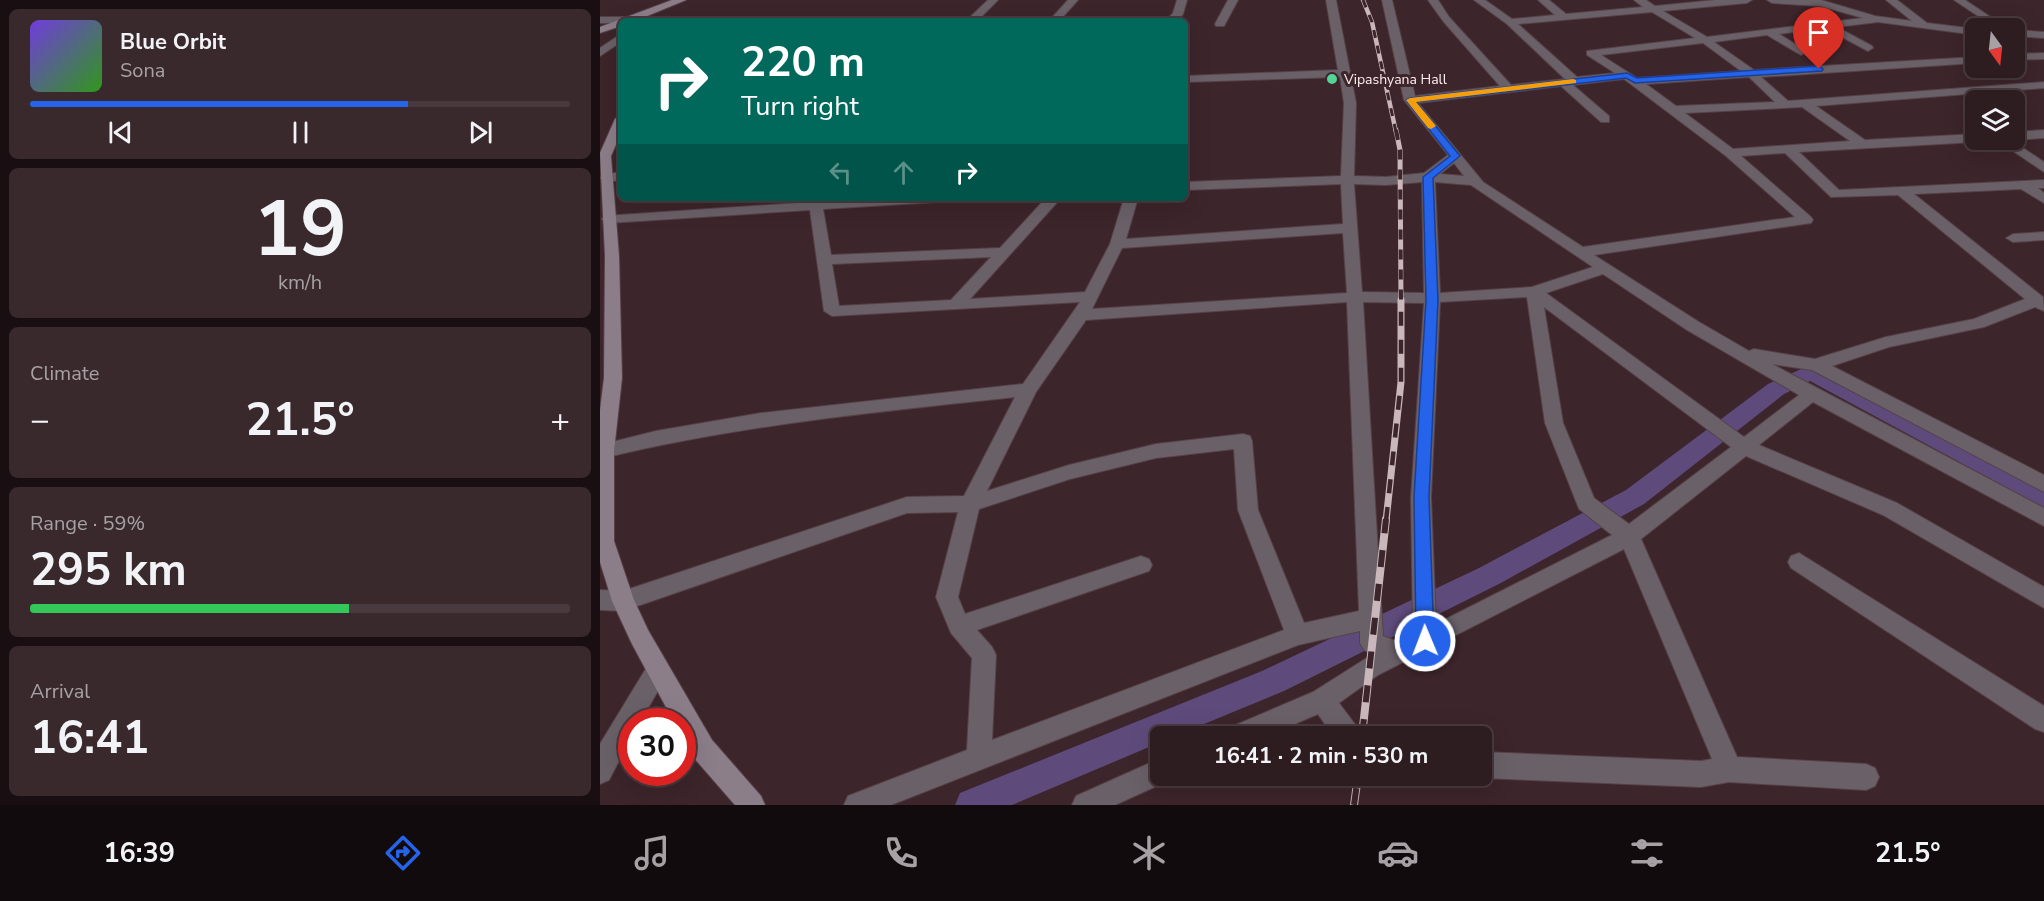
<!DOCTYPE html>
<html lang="en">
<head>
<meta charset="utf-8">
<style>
  body { margin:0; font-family:"Nunito Sans",sans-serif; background:#39292d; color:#f1f3f6; height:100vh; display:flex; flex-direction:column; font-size:22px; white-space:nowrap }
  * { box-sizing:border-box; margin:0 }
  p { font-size:20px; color:#a7a1a5 }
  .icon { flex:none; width:33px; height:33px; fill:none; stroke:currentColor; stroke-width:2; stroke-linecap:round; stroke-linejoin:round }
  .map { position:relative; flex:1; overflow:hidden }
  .panel { display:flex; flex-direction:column; gap:9px; padding:9px; background:#190f12; width:600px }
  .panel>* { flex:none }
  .hud { position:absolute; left:18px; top:18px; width:570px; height:183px; border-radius:9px; box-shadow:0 6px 24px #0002,0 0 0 2px #483a3e; background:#00695c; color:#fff; overflow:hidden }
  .needle { width:39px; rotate:165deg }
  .tools { position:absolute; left:1365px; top:18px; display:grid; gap:12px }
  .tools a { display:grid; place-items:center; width:60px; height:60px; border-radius:9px; background:#2d1c20; box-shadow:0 6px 24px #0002,0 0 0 2px #483a3e; font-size:30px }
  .speed { position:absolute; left:18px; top:708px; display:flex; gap:12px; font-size:30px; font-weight:700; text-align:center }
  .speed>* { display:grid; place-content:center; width:78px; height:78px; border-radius:50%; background:#2d1c20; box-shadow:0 6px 24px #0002,0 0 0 2px #483a3e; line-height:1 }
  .speed .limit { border:9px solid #d22; background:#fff; color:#111 }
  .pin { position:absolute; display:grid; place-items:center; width:51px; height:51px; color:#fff; margin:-62px -26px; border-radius:50% 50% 50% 0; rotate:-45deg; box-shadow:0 0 6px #0007 }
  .pin .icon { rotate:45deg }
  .me { position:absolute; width:66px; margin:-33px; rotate:359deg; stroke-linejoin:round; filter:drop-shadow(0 0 4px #0008) }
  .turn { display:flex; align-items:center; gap:21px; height:126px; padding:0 24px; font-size:27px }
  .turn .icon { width:78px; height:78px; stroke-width:2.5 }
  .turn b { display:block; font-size:42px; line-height:51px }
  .lanes { display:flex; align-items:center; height:57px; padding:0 24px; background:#0003; justify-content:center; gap:30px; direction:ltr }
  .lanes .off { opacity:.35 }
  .big { font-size:45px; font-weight:700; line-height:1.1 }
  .panel .card { flex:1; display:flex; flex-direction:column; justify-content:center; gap:9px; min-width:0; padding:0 21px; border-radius:9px; background:#39292d }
  .panel .dial { align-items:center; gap:0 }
  .dial b { font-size:78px; line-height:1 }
  .song { display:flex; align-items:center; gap:18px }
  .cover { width:72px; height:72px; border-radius:9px; background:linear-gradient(135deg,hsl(260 70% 55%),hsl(110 70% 35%)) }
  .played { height:6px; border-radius:3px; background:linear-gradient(90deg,#2563eb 70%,#483a3e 70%) }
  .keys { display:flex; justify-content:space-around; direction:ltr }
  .heat { display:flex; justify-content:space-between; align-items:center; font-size:33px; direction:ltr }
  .charge { height:9px; border-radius:4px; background:linear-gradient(90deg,#34c759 59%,#483a3e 0) }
  .trip { position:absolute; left:550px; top:726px; width:342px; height:60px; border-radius:9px; background:#2d1c20; box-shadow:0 6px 24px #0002,0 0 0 2px #483a3e; font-weight:700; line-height:60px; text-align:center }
  .dock { display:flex; height:96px; justify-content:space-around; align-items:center; background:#120b0d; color:#a7a1a5 }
  .dock .icon { width:42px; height:42px }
  .dock .selected { color:#2563eb }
  .dock b { font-size:27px; color:#f1f3f6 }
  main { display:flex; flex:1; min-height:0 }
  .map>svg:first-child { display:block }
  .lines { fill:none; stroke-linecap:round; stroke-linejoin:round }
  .canal { fill:#5e4b7c; fill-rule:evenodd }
  .street-casing { stroke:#574147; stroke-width:2 }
  .secondary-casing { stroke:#574147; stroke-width:2 }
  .street { fill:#6a6168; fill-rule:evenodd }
  .secondary { fill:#8c7e89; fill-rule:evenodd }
  .rail-far3-casing { stroke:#c9b7bb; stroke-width:4.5 }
  .rail-far2-casing { stroke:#c9b7bb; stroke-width:5 }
  .rail-far1-casing { stroke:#c9b7bb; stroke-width:7 }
  .rail-casing { stroke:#c9b7bb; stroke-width:8 }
  .rail-far3 { stroke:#3c252b; stroke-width:3; stroke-dasharray:8; stroke-linecap:butt }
  .rail-far2 { stroke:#3c252b; stroke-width:4; stroke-dasharray:10; stroke-linecap:butt }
  .rail-far1 { stroke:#3c252b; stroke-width:4.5; stroke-dasharray:14; stroke-linecap:butt }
  .rail { stroke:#3c252b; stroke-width:6; stroke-dasharray:17; stroke-linecap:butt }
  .route { fill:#2563eb; stroke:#184099; stroke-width:1.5 }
  .slow { fill:#f59e0b }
  .poi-dot { fill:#53d396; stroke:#3c252b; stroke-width:2 }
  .labels { text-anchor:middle; stroke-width:6; stroke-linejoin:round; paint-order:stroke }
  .far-poi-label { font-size:14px; fill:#feeef1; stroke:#3c252b; text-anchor:start }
</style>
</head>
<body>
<main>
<section class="panel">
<div class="card">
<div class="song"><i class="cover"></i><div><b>Blue Orbit</b><p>Sona</p></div></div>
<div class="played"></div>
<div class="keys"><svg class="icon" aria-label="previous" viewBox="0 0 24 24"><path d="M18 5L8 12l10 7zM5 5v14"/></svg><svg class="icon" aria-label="pause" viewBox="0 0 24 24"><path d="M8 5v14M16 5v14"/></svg><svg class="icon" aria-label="next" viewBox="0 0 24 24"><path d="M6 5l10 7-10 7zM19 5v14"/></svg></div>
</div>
<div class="card dial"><b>19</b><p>km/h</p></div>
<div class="card"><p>Climate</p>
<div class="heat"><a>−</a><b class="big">21.5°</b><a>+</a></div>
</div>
<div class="card"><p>Range · 59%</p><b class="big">295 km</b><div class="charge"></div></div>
<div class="card"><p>Arrival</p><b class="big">16:41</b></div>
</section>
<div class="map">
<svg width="1444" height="805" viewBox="0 0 1444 805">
  <rect width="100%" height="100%" fill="#3c252b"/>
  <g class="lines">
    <!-- canal -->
    <polygon class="canal" points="1210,365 1444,486 1444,508 1210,381 1184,394 1044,504 899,584 684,691 575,736 561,736 561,742 412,805 355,805 360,793 662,671 879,568 1026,490 1168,384"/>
    <defs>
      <g id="street">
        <polygon points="388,0 398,0 377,21 366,21"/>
        <polygon points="468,0 478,0 459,21 449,21"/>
        <polygon points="577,0 587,0 583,14 577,21 566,21 573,13"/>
        <polygon points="628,0 638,0 624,26 616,26 615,24"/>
        <path d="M726,0H736L756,103L754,176L786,177L824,173L848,155L804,100L782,0H792L815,96L900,86L843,21L828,0H838L849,17L911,85L965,79L907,24L874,0H885L912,19L955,15L938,0H949L966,14L1043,7L1034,0H1046L1055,6L1116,0H1152L1147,3L1063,11L1107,37L1263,18L1220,6L1172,3L1167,0H1221L1275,16L1312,21L1286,0H1297L1327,23L1376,29V35L1278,22L1237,27L1272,46L1273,48L1268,51L1225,28L1179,34L1205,50L1206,52L1201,55L1167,35L1114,42L1154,70L1376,57V63L1161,77L1188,101L1444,82V88L1216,106L1265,140L1376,134V140H1381L1376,142L1199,152L1239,190L1444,180V188H1438L1444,193V203L1421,189L1314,194L1443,297L1444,311L1435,307L1384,327L1289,347L1232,366L1444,475V492L1212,370L1172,364L1444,508V526L1213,402L1159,445L1297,503L1444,587V608L1283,515L1146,456L1041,539L1137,757L1266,764L1275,768L1279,777L1275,786L1266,790L1129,782L1101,787L882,778L876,776H882V752L1101,761L1112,759L1024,549L778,675L739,703L757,727L760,736H733L718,714L667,736H627L631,727L713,692L773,654L764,650L760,643V631L698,645L291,805H244L248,796L367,750L372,658L351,633L336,597L358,512L307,513L23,611L0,610V590L23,591L307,497L364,496L415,397C277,412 139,425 4,458L0,457V445L56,431L161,413L423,384L480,302L232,316L224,311L210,210L9,223L4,222L2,219L4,216L273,198H344L337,202L223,209L231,255L400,248L446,198H461L370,299L485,292L510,244L524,198H538L526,239L743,224L741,184L585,190V182L741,176L744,103L740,77L585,82V76L738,70ZM1052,12L1095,38L987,51V55L1015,73L977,77L918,24ZM1103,43L1141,71L1037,78L1001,55ZM1149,77L1175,102L1076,106L1046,84ZM1024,79L1126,156L1195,217L983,247L883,182L818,103L961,86L1001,122H1009V116L973,85ZM1202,107L1250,141L1133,149L1085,113ZM1185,153L1231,197L1298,195L1425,299L1374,319L1286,337L1215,359L1154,349L1149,351L1099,322L994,255L1211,223L1213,220L1211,217L1141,156ZM854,163L864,176L840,174ZM822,182L824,293L762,292L754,184L786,185ZM835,182L871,185L993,267L932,287L840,293ZM743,233L747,293L492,309L522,248ZM391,257L351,300L239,306L232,264ZM1003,274L1087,330L1199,395L1144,437L946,293ZM927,297L945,423L979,509L1012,535L836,624L831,497L840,302ZM747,302L759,611L704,623L658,510L652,441L650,436L643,434L556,444L469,465L387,491L436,392L486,320ZM763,302L824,303L811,497L813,635L799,642L783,636ZM944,307L1131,447L1029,524L994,498L963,423ZM634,449L638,510L684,630L392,740L396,655L392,647L377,630L549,571L552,565L549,559L541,556L365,614L358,597L379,509L470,479L556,458Z"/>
        <polygon points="1354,0 1365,0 1407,28 1396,28"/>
        <polygon points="0,17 27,17 32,20 21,21 21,23 0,23"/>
        <polygon points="1414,30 1444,32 1444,38 1414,36"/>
        <polygon points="21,34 21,42 0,56 0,48"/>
        <polygon points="1444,53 1444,59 1414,60 1414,54"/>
        <polygon points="1444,130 1444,138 1414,140 1413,140 1414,132"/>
        <polygon points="1397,140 1411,140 1444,162 1444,172"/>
        <polygon points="21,172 21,180 7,182 0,178 2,175"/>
        <polygon points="1444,232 1444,240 1413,242 1406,238 1413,234"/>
        <polygon points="1199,553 1444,706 1444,732 1435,729 1191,568 1188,562 1191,556"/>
        <polygon points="58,659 66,662 70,670 40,722 32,722 32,736 9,780 0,784 0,744 50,662"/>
        <polygon points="561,758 561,776 572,776 570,780 515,805 472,805 476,796"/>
      </g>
      <g id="secondary">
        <polygon points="72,0 86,0 35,21 21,21 21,26 0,33 0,27"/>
        <polygon points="21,115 21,133 11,156 19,256 22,378 14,451 14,541 34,600 48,630 112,740 161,796 165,805 135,805 94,758 82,737 82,722 74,722 32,644 12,601 0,562 0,410 4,378 5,256 0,153 15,119"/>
      </g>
    </defs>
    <!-- street casing -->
    <use href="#street" class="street-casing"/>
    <!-- secondary casing -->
    <use href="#secondary" class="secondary-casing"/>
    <!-- street -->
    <use href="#street" class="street"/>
    <!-- secondary -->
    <use href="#secondary" class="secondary"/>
    <defs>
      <polyline id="rail-far3" points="763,0 772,22 796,132"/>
      <polyline id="rail-far2" points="796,130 800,150 801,301"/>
      <polyline id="rail-far1" points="786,521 801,382 801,300"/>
      <g id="rail">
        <polyline points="762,736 786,519"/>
        <polyline points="754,805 758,776"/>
      </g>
    </defs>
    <!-- rail-far3 casing -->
    <use href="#rail-far3" class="rail-far3-casing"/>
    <!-- rail-far2 casing -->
    <use href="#rail-far2" class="rail-far2-casing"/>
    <!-- rail-far1 casing -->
    <use href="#rail-far1" class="rail-far1-casing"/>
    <!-- rail casing -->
    <use href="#rail" class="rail-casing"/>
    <!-- rail-far3 -->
    <use href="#rail-far3" class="rail-far3"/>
    <!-- rail-far2 -->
    <use href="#rail-far2" class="rail-far2"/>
    <!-- rail-far1 -->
    <use href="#rail-far1" class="rail-far1"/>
    <!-- rail -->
    <use href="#rail" class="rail"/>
  </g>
  <!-- route -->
  <polygon class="route" points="1219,66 1223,69 1222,71 1035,83 1026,78 816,102 860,156 833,178 838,300 829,497 834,641 831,647 825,649 819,647 816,641 814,497 826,300 823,177 850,156 806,100 810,98 1027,73 1037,78"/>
  <!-- slow -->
  <polygon class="slow" points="973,79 976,80 976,83 816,102 836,126 831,129 828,128 806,100 810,98"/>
  <!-- markers -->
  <circle class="poi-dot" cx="732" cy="79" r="6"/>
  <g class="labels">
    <!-- far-poi labels -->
    <g class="far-poi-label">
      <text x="744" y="84">Vipashyana Hall</text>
    </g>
  </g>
</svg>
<div class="tools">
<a><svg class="needle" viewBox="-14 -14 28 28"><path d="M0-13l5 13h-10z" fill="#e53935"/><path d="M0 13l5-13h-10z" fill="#a7a1a5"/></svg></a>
<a><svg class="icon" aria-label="layers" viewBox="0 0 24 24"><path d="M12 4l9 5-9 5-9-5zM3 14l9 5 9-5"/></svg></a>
</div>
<div class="speed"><div class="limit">30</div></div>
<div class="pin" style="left:1219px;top:69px;background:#d93025"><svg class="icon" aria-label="arrive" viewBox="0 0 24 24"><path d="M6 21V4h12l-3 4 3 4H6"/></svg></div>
<svg class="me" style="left:825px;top:641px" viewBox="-20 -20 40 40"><circle r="17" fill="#2563eb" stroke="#fff" stroke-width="3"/><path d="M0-11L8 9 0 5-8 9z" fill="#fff"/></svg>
<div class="trip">16:41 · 2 min · 530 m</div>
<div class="hud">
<div class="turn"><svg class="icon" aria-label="right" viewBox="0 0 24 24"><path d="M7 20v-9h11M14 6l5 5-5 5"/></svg><div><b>220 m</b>Turn right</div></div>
<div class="lanes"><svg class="icon off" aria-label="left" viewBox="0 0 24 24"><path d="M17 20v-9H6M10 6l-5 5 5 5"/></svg><svg class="icon off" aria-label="ahead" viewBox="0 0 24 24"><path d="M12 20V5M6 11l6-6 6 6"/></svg><svg class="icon" aria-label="right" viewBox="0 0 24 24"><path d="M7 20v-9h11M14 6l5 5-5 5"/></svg></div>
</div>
</div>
</main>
<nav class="dock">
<b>16:39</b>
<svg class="icon selected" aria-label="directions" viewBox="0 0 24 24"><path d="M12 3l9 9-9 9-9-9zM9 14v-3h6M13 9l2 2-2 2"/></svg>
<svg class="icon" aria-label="music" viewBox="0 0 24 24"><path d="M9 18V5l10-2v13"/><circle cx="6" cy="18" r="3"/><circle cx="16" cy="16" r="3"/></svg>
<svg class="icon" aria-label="phone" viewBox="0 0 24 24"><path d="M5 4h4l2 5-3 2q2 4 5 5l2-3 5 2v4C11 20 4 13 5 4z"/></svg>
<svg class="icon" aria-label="climate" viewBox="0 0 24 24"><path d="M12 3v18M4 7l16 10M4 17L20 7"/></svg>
<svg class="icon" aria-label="car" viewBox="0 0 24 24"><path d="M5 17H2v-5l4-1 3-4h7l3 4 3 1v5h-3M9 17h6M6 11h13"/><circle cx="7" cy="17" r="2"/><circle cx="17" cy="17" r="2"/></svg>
<svg class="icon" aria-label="filters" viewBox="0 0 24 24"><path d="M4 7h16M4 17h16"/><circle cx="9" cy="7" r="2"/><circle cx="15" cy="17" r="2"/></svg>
<b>21.5°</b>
</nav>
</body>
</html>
